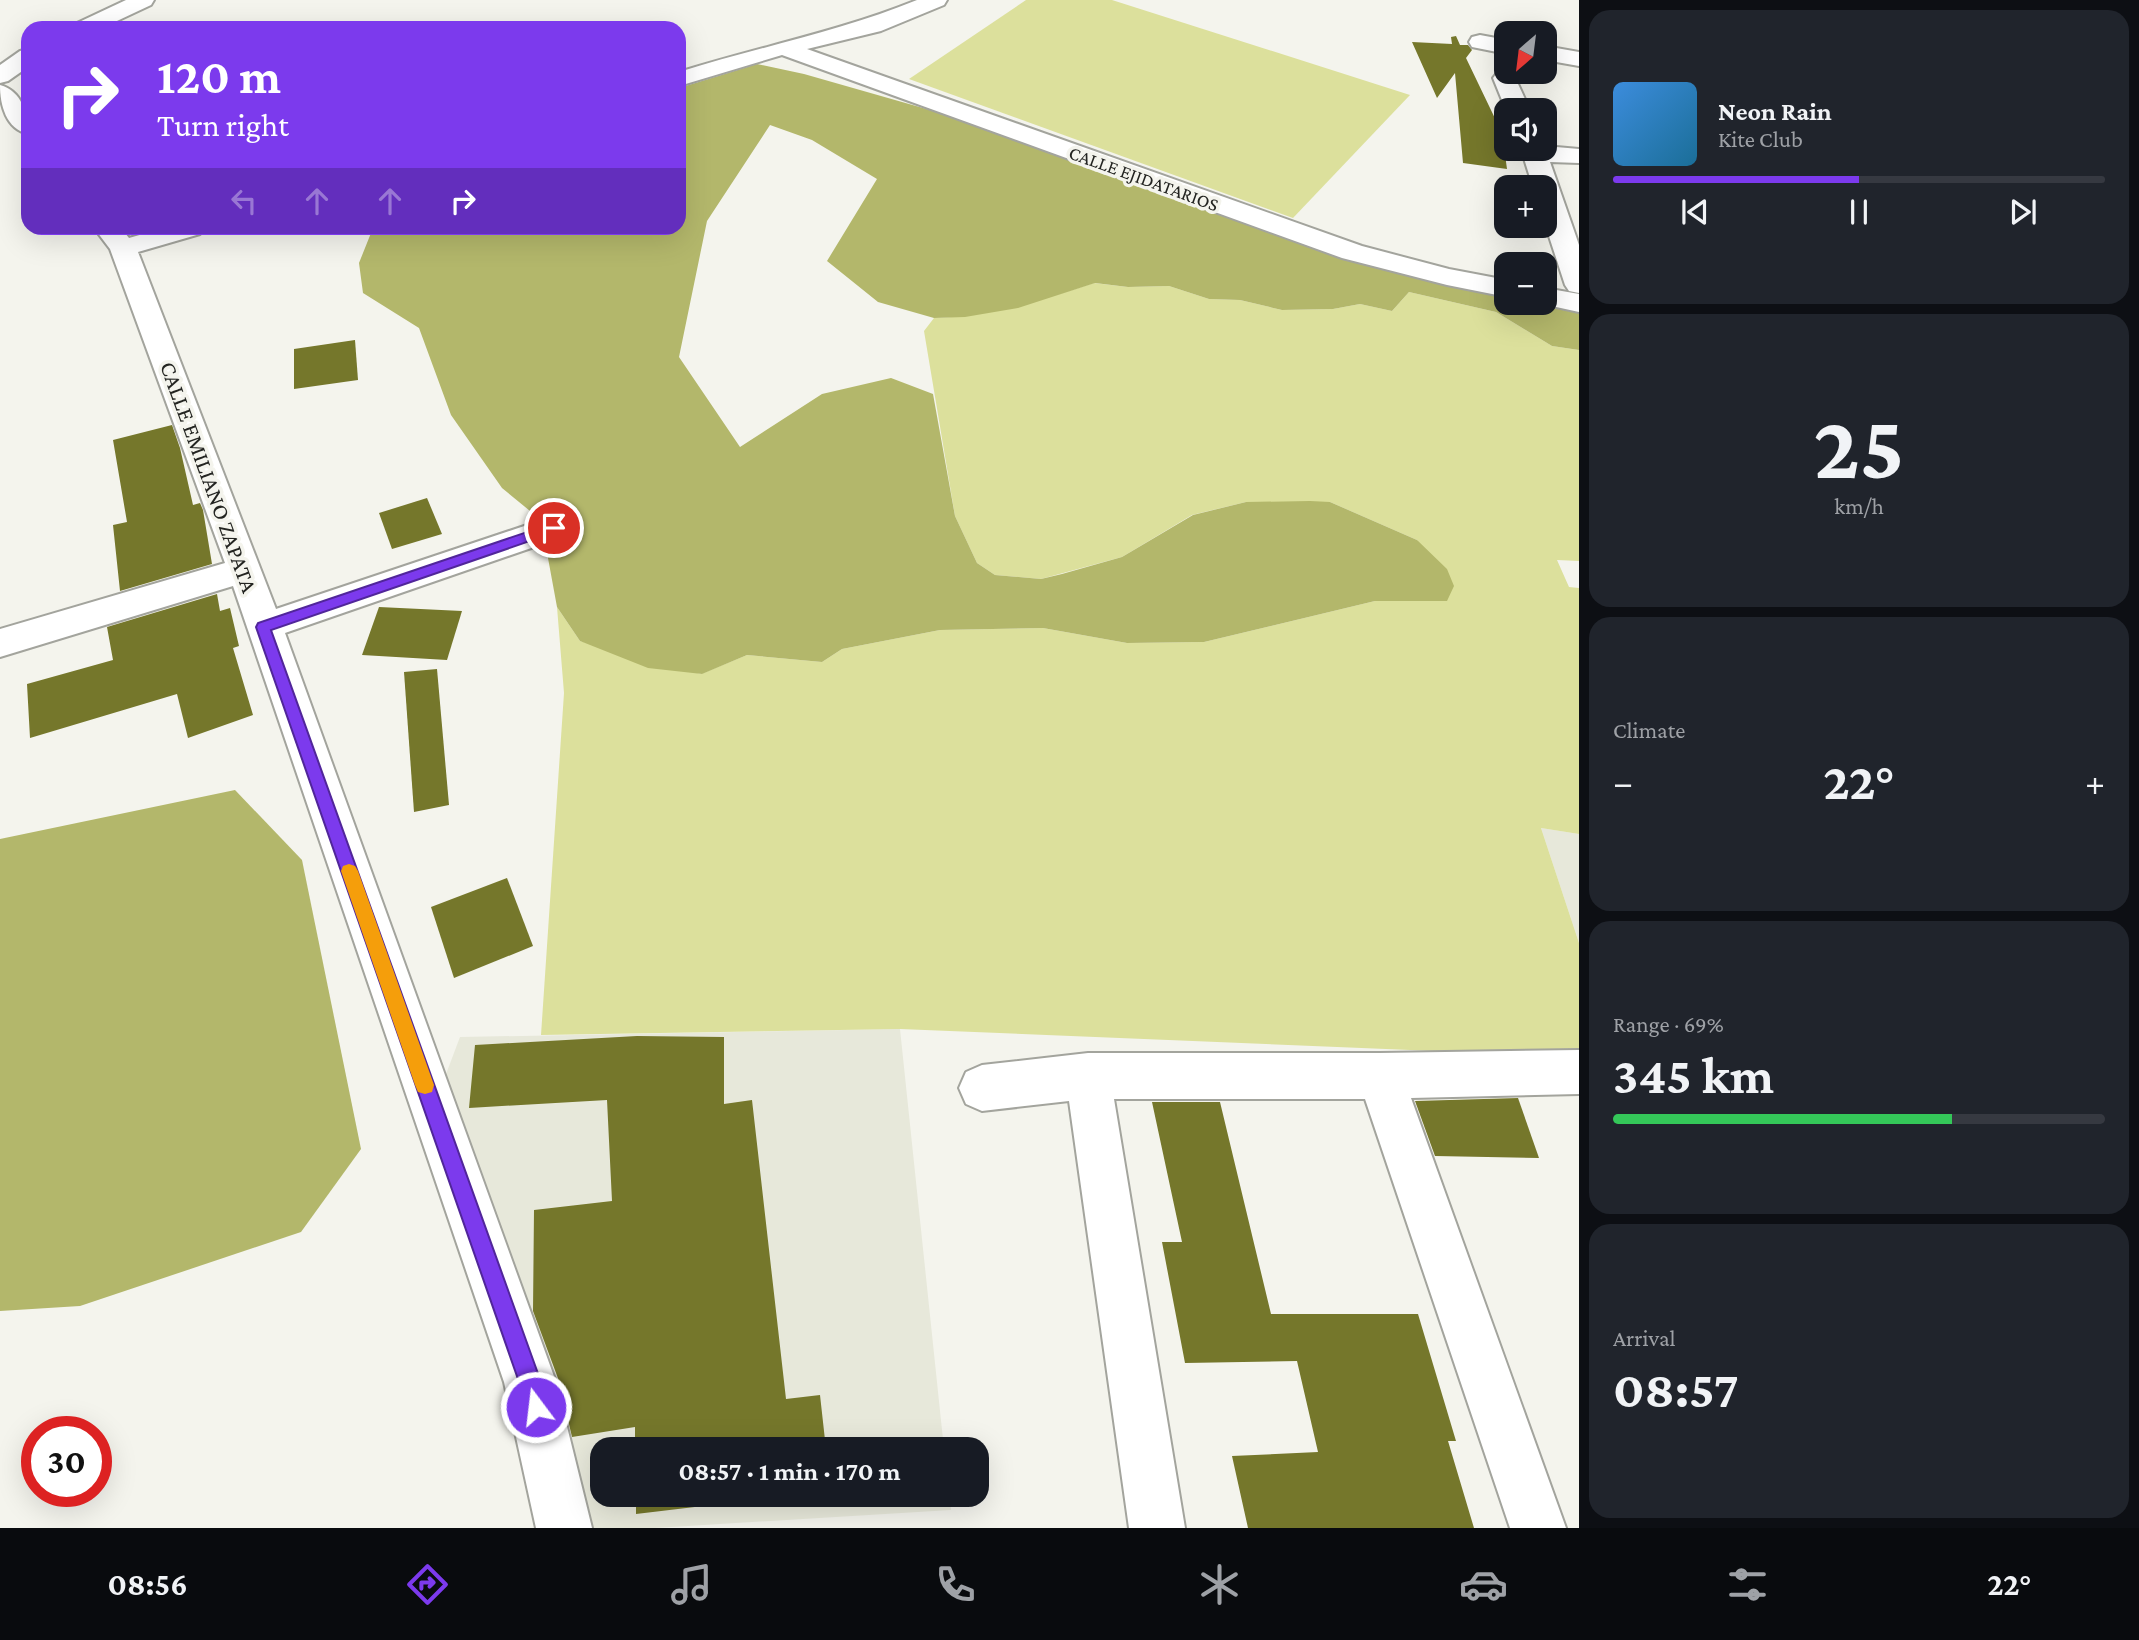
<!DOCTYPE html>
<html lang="en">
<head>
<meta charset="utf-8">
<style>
  body { margin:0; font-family:"Crimson Pro",serif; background:#20242c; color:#f1f3f6; height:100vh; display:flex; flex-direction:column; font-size:26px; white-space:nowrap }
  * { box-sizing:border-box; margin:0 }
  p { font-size:23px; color:#9ea1a6 }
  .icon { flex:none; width:38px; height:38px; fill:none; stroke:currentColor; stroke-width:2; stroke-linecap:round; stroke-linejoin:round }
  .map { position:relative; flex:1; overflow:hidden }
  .side { display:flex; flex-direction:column; gap:10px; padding:10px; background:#0d0f14; width:560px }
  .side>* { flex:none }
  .hud { position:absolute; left:21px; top:21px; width:665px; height:214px; border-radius:21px; box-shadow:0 7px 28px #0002; background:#7c3aed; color:#fff; overflow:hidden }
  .needle { width:46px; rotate:208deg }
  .buttons { position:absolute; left:1494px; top:21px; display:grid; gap:14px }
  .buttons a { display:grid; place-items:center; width:63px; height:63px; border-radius:14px; background:#171b24; box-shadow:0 7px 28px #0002; font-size:35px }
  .speed { position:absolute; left:21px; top:1416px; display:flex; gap:14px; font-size:35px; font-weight:700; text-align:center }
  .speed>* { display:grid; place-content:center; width:91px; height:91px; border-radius:50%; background:#171b24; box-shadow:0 7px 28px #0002; line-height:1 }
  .speed .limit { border:10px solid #d22; background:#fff; color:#111 }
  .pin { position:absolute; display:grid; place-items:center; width:60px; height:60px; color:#fff; margin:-30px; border:4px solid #fff; border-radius:50%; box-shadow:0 2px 7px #0007 }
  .me { position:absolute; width:77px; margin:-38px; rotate:345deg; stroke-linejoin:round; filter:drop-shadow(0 0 5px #0008) }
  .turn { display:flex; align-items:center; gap:24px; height:147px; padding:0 21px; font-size:32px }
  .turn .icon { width:91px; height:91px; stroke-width:2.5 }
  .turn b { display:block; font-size:49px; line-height:60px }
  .lanes { display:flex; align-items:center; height:66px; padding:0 21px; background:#0003; justify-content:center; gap:35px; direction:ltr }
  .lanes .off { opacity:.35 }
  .big { font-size:52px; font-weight:700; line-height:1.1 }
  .side .card { flex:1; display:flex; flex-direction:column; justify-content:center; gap:10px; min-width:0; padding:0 24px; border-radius:21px; background:#20242c }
  .side .dial { align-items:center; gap:0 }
  .dial b { font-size:91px; line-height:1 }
  .song { display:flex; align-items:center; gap:21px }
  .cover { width:84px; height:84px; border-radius:10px; background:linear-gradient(135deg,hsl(210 70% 55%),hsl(200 70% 35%)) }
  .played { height:7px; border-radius:4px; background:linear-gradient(90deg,#7c3aed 50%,#363941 50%) }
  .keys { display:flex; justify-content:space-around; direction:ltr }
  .heat { display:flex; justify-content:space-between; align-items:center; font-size:38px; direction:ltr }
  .charge { height:10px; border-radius:5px; background:linear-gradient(90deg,#34c759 69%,#363941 0) }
  .trip { position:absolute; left:590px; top:1437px; width:399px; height:70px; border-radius:21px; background:#171b24; box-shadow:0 7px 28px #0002; font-weight:700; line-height:70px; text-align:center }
  .dock { display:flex; height:112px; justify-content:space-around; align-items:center; background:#090b0e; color:#9ea1a6 }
  .dock .icon { width:49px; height:49px }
  .dock .current { color:#7c3aed }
  .dock b { font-size:32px; color:#f1f3f6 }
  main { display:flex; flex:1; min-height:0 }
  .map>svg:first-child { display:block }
  .built { fill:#e7e8da }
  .green { fill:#dce09c }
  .forest { fill:#b3b76b }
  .building { fill:#75772b }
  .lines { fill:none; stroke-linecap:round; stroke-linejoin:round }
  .minor-casing { stroke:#a3a49d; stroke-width:4 }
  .minor { fill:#fff; fill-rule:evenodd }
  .route { fill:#7c3aed; stroke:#51269a; stroke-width:2 }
  .slow { fill:#f59e0b }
  .labels { text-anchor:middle; stroke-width:7; stroke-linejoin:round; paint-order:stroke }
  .far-street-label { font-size:19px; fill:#232421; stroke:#f4f4ed }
  .street-label { font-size:23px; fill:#232421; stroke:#f4f4ed }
</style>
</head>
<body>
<main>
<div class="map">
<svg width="1579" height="1528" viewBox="0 0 1579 1528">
  <rect width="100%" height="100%" fill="#f4f4ed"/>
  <!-- built -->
  <g class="built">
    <polygon points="1541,828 1579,834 1579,943"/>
    <polygon points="900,1029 944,1449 602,1449 602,1494 949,1494 951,1510 655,1528 589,1528 440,1090 460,1037"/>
  </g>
  <!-- green -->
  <g class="green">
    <polygon points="1026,0 1112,0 1410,95 1293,218 909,79"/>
    <path d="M1094,283L1128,287L1169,286L1209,299L1240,300L1282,310L1333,309L1360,304L1392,311L1409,292L1496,312L1552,346L1579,350V561L1557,560L1569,587L1579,588V834L1541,828L1579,943V1057L900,1029L541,1035L564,693L557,607L580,641L701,674L747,655L822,662L842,649L940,630L1043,628L1127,643L1204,642L1375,601H1447L1417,540L1330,502H1246L1192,515L1122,557L1041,579L995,575L977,563L955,516L924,331L934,318C990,317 1041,300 1094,283Z"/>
  </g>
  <!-- forest -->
  <g class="forest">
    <polygon points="757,64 804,74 937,112 1363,263 1507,295 1507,303 1542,303 1579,311 1579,350 1552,346 1496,312 1409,292 1392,311 1360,304 1333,309 1282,310 1240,300 1209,299 1169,286 1128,287 1095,283 1018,308 965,317 934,318 878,302 827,261 877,179 812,140 770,125 707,221 679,357 740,447 822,394 891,378 933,394 955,516 977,563 995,575 1041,579 1062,574 1122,557 1193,515 1246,502 1310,501 1330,502 1417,540 1447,569 1454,586 1447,601 1375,601 1204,642 1127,643 1043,628 940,630 842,649 822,662 747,655 702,674 648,668 580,641 557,607 541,520 502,488 451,415 419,328 363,293 359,263 373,228 679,228 679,88"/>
    <polygon points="235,790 302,860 361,1149 301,1232 80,1306 0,1311 0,839"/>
  </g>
  <!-- building -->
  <g class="building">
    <polygon points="1456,36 1460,45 1468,45 1472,50 1466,58 1502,133 1507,169 1463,163 1455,73 1437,98 1412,42 1452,44 1451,37"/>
    <polygon points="355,340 358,380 294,389 294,349"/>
    <polygon points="172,425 180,448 193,505 200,503 203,510 212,564 120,591 113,525 127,522 113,440"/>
    <polygon points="427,498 442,534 392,549 379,513"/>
    <polygon points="217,594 220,611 230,608 239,646 233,648 253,715 188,738 177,694 30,738 27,684 113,660 107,627"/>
    <polygon points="379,607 462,611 447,660 362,655"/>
    <polygon points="437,669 449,805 414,812 404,672"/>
    <polygon points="507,878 533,946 454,978 431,907"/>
    <polygon points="637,1036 724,1037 724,1104 752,1100 786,1399 820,1395 826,1449 635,1449 635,1427 572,1437 559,1381 533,1311 534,1210 612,1201 607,1100 469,1108 475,1045"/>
    <polygon points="1518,1098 1539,1158 1435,1156 1415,1101"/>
    <polygon points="1152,1102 1220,1102 1271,1314 1418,1314 1456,1441 1448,1441 1474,1528 1248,1528 1232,1456 1318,1452 1297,1361 1185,1363 1162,1242 1182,1242"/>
    <polygon points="636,1494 804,1494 636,1514"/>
  </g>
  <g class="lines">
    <defs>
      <g id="minor">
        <polygon points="126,0 154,0 151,5 102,28 74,28 77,23"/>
        <path d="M917,0H947L944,5L881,31L807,49L1362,246L1449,269L1507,280V297L1447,285L1342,258L782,55L679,86V72C759,47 841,31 917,0Z"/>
        <polygon points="1480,35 1507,40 1507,54 1472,47 1469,42 1472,37"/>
        <polygon points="1545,46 1579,52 1579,66 1545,60"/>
        <polygon points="28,49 28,67 8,81 0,83 0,65 20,51"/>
        <polygon points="1505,71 1513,73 1530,110 1506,110 1493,78 1497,73"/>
        <path d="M0,85C22,91 28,114 28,134C6,129 0,105 0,85Z"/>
        <polygon points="1545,146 1579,149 1579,163 1550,162 1579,245 1579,293 1569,291 1565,285 1545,224 1545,187 1533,187 1521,149 1545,149"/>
        <polygon points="94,228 121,228 129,238 164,228 204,228 200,234 138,252 276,609 554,516 566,520 571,528 566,536 285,633 556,1382 592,1528 536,1528 504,1382 233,586 0,657 0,629 225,563 110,249"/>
        <polygon points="1545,288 1579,294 1579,312 1538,303 1545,303"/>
        <polygon points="1579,1050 1579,1094 1411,1098 1566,1528 1510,1528 1365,1099 1114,1099 1185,1528 1129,1528 1069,1101 982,1111 966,1104 959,1088 966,1072 982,1065 1088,1053 1380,1053"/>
      </g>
    </defs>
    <!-- minor casing -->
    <use href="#minor" class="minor-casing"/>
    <!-- minor -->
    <use href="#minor" class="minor"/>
  </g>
  <!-- route -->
  <polygon class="route" points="554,523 561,528 559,531 271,630 541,1382 546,1407 543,1414 536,1418 528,1414 519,1382 256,627 258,623"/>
  <!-- slow -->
  <polygon class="slow" points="349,864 355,866 358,871 434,1085 432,1092 425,1094 418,1092 415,1085 341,871 343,866"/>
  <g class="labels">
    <!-- far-street labels -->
    <g class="far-street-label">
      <text transform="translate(1144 178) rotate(20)" y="7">CALLE EJIDATARIOS</text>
    </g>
    <!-- street labels -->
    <g class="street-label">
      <text transform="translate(209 477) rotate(70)" y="8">CALLE EMILIANO ZAPATA</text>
    </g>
  </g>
</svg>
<div class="buttons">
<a><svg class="needle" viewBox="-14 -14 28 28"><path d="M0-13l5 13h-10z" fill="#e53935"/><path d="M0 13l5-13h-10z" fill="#9ea1a6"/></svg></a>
<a><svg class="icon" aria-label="sound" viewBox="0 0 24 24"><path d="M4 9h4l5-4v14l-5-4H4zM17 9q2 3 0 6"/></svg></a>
<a>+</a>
<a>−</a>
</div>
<div class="speed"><div class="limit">30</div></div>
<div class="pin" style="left:554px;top:528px;background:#d93025"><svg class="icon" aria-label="arrive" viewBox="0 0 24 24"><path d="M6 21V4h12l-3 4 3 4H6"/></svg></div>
<svg class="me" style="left:536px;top:1407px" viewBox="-20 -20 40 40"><circle r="17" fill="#7c3aed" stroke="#fff" stroke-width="3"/><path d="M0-11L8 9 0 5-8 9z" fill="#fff"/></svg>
<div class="trip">08:57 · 1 min · 170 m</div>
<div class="hud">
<div class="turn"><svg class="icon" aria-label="right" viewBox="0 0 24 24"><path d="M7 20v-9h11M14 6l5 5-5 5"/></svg><div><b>120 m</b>Turn right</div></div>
<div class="lanes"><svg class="icon off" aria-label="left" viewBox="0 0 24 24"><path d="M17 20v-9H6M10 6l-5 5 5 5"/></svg><svg class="icon off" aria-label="ahead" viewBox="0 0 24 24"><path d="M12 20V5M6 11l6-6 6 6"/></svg><svg class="icon off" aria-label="ahead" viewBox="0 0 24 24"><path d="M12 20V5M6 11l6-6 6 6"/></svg><svg class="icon" aria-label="right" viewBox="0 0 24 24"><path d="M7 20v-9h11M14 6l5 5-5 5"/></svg></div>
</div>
</div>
<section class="side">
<div class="card">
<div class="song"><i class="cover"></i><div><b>Neon Rain</b><p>Kite Club</p></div></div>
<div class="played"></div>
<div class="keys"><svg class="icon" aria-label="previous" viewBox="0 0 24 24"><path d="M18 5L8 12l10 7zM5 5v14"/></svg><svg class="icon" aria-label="pause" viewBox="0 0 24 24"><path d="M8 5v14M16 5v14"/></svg><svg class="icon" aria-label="next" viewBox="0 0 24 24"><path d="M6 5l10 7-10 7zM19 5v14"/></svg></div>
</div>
<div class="card dial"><b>25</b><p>km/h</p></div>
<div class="card"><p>Climate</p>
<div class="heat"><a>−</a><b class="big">22°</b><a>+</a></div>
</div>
<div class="card"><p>Range · 69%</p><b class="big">345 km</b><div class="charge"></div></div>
<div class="card"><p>Arrival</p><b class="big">08:57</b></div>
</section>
</main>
<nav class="dock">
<b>08:56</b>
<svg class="icon current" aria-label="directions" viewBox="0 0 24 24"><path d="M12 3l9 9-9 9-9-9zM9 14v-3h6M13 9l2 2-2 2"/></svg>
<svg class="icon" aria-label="music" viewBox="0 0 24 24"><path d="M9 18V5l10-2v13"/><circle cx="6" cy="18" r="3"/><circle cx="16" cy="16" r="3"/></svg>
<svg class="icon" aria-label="phone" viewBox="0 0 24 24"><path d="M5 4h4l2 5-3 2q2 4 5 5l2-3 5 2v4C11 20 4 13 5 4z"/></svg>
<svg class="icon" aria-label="climate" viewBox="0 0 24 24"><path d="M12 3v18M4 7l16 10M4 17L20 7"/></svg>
<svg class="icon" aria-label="car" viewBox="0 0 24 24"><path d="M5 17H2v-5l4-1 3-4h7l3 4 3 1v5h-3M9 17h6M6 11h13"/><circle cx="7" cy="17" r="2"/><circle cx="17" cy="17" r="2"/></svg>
<svg class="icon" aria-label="filters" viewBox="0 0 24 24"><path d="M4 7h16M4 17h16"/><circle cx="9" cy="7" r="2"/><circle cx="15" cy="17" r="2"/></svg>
<b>22°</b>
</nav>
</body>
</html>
